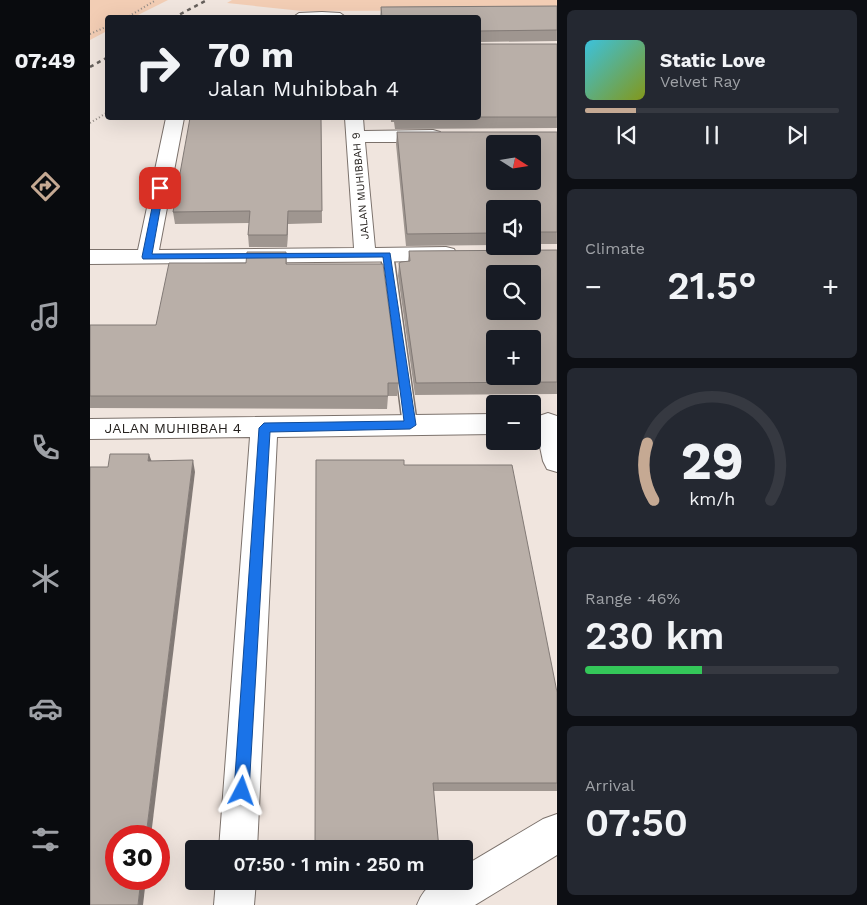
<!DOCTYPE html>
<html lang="en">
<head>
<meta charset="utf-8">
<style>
  body { margin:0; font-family:"Work Sans",sans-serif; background:#242831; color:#f1f3f6; height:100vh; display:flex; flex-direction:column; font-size:19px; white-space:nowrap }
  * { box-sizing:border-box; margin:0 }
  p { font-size:16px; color:#9ea1a6 }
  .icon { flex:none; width:28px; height:28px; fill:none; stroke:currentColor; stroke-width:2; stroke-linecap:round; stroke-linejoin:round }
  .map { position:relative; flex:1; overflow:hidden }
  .panel { display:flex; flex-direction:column; gap:10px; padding:10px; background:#0d0f14; width:310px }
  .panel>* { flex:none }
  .guide { position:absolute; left:15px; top:15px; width:376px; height:105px; border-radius:5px; box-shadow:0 5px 20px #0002; background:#171b24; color:#f1f3f6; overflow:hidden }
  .needle { width:32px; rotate:102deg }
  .controls { position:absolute; left:396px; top:135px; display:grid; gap:10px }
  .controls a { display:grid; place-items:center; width:55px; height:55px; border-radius:5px; background:#171b24; box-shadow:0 5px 20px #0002; font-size:25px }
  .speed { position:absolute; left:15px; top:825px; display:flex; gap:10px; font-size:25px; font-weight:700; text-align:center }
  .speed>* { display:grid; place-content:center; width:65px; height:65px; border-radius:50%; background:#171b24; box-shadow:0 5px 20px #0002; line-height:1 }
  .speed .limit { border:8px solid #d22; background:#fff; color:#111 }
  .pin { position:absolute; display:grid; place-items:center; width:42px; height:42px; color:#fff; margin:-21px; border-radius:10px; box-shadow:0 2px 8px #0006 }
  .me { position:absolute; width:55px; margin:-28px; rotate:4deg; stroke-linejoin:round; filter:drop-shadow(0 0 4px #0008) }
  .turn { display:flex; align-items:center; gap:18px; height:105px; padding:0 20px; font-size:22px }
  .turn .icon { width:65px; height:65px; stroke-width:2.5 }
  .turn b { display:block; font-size:35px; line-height:42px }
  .big { font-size:38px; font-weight:600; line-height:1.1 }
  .panel .widget { flex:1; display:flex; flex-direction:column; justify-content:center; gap:8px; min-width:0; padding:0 18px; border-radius:8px; background:#242831 }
  .panel .dial { align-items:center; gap:0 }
  .dial svg { height:130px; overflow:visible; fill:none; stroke:#363941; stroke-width:7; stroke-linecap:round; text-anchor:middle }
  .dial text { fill:#f1f3f6; stroke:none }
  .song { display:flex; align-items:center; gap:15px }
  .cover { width:60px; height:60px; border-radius:8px; background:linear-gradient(135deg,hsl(190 70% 55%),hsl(70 70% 35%)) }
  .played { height:5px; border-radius:2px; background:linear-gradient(90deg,#c5a993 20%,#363941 20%) }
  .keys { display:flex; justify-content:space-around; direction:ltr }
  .heat { display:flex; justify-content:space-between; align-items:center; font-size:28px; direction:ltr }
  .charge { height:8px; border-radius:4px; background:linear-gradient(90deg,#34c759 46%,#363941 0) }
  .trip { position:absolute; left:95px; top:840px; width:288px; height:50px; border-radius:5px; background:#171b24; box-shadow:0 5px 20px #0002; font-weight:600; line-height:50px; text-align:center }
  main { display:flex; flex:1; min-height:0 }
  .menu { display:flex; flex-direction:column; width:90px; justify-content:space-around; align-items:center; background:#090b0e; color:#9ea1a6 }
  .menu .icon { width:35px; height:35px }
  .menu .active { color:#c5a993 }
  .menu b { font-size:22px; color:#f1f3f6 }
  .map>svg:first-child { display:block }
  .green { fill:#f2cdb4 }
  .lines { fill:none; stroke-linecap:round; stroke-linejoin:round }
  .lane-casing { stroke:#7c726c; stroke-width:3 }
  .street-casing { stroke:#7c726c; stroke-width:2 }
  .path { stroke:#928b85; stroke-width:2; stroke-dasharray:1 2.5; stroke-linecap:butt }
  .lane { fill:#fff; fill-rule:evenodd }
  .street { fill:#fff; fill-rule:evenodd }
  .rail { stroke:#655f5b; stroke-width:2.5; stroke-dasharray:4 4; stroke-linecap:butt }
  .wall { fill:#9f9690 }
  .shaded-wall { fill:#827a76 }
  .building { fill:#b9afa8; stroke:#827a76; fill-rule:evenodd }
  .route { fill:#1a73e8; stroke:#114b97 }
  .labels { text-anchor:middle; stroke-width:4; stroke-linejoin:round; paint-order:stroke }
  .far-street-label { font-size:11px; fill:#25211e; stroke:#fff }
  .street-label { font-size:14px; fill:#25211e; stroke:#fff }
</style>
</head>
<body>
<main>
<nav class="menu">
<b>07:49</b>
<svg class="icon active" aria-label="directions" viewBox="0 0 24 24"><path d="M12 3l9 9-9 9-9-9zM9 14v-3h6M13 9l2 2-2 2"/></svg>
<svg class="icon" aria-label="music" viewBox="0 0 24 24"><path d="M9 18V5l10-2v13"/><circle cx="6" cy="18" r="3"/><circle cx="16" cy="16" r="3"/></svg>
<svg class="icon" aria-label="phone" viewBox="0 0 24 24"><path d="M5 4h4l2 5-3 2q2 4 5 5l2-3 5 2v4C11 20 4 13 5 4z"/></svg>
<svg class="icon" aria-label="climate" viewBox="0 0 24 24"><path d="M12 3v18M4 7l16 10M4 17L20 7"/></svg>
<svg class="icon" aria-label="car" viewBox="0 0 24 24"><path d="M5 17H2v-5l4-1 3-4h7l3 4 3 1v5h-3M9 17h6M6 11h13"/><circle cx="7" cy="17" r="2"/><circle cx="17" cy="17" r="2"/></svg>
<svg class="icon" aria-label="filters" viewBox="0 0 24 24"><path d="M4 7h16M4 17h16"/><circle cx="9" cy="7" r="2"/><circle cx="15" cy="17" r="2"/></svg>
</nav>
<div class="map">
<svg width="467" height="905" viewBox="0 0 467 905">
  <rect width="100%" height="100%" fill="#f0e5de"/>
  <!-- green -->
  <g class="green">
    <polygon points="0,0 78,0 44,17 18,18 17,31 0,40"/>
    <polygon points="142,0 467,0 467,10 212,11 137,3"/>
  </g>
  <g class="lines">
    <defs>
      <polygon id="lane" points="297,250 303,254 327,425 325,429 320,430 315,429 313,425 291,254"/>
      <g id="street">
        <polygon points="232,12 250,13 257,18 202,18 209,13"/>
        <polygon points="76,118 94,118 69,250 264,248 255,118 273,118 274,131 343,130 350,132 352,136 350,140 343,142 275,142 285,248 356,247 364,249 367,254 364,259 356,261 0,264 0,250 48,250"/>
        <polygon points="458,413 467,416 467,472 457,469 453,461 445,423 449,416"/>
        <polygon points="405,414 405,434 187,437 167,849 129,849 160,437 0,439 0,419"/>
        <path d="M467,814V855L385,905H327C337,880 349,881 374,881V866L453,819Z"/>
        <polygon points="126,881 166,881 164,905 124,905"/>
      </g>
    </defs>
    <!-- lane casing -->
    <use href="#lane" class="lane-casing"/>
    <!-- street casing -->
    <use href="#street" class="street-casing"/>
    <!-- path -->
    <g class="path">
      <polyline points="36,18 66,0"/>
      <polyline points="0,34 18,26"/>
      <polyline points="0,123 18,112"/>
    </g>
    <!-- lane -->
    <use href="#lane" class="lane"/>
    <!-- street -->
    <use href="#street" class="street"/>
    <!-- rail -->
    <g class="rail">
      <polyline points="83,18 117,0"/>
      <polyline points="0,67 18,57"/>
    </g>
  </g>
  <!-- wall -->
  <g class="wall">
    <polygon points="467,6 467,41 389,42 389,18 290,18 291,7"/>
    <polygon points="389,42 391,44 467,44 467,128 305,129 304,122 301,122 301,118 389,118"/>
    <polygon points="231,118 232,223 198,224 197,247 159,247 158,235 159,223 85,224 83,212"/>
    <polygon points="307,132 467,132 467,244 442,244 442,209 405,209 405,245 316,246 306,144"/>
    <polygon points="467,250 467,394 325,395 308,276 309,263 318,262 319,251"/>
    <polygon points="196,252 197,264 309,383 307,396 298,396 297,409 0,408 0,325 66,325 156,263"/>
    <polygon points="314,465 467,692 467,791 343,791"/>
  </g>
  <!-- shaded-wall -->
  <g class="shaded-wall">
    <polygon points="198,211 198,224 197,247 197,235"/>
    <polygon points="59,454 63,465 58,461"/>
    <polygon points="103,460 105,472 61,836 56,836"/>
    <polygon points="51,879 56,879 53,905 48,905"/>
  </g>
  <!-- building -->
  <g class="building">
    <polygon points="467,6 467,30 389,31 389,41 389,18 292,18 291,7"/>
    <rect x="197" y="17" width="32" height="1"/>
    <polygon points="389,42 391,44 467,44 467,117 389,117"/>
    <polygon points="100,118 231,118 232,211 198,211 197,235 158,235 160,211 83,212"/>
    <path d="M307,132H467V232H442V209H405V233L317,234ZM405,144H442V181H405Z"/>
    <path d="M467,250V382L326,383L309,263L311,262L320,261L319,251ZM405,274H442V311H405ZM405,339H442V376H405Z"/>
    <polygon points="157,252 196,252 196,264 293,264 309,383 298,383 298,396 0,396 0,325 66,325 79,263 156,263"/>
    <polygon points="20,454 59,454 58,461 103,460 56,836 26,836 26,879 51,879 48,905 0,905 0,467 18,467"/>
    <polygon points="226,460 314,460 314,465 422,465 467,692 467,783 343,783 349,849 225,849"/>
  </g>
  <!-- route -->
  <polygon class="route" points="70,186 74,188 62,254 300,253 326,425 320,429 180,432 159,791 157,797 152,799 146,797 144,791 169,428 174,423 314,421 293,257 53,259 52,257 66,188"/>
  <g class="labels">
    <!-- far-street labels -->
    <g class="far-street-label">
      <text transform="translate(270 186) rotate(-95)" y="4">JALAN MUHIBBAH 9</text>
    </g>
    <!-- street labels -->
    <g class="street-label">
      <text x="83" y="433">JALAN MUHIBBAH 4</text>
    </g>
  </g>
</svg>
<div class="controls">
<a><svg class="needle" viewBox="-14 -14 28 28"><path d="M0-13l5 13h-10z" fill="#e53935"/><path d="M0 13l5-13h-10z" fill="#9ea1a6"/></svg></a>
<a><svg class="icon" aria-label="sound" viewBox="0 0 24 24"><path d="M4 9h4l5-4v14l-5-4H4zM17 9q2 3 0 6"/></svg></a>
<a><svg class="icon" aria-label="search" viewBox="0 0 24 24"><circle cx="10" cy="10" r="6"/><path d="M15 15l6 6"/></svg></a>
<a>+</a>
<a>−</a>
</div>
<div class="speed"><div class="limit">30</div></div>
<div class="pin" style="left:70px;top:188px;background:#d93025"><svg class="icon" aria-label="arrive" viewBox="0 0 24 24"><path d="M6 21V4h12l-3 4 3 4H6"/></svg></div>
<svg class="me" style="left:152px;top:791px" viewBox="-20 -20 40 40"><path d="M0-17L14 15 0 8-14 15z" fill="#1a73e8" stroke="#fff" stroke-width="4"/></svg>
<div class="trip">07:50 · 1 min · 250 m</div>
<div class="guide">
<div class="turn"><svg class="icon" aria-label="right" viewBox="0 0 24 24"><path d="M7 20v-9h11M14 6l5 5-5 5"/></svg><div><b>70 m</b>Jalan Muhibbah 4</div></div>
</div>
</div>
<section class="panel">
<div class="widget">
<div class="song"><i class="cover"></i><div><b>Static Love</b><p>Velvet Ray</p></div></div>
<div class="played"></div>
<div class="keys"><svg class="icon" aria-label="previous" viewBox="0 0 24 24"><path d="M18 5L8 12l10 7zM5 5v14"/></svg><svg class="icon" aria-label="pause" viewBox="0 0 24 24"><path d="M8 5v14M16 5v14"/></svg><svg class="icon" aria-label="next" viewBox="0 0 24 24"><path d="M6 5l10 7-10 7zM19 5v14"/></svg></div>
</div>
<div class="widget"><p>Climate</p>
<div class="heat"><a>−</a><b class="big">21.5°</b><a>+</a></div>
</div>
<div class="widget dial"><svg viewBox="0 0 100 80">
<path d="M14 69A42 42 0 1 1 86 69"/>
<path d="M14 69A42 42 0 0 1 10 34" stroke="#c5a993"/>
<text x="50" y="56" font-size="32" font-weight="700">29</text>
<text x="50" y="72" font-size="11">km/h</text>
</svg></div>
<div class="widget"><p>Range · 46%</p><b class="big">230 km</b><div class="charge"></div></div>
<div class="widget"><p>Arrival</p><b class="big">07:50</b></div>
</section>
</main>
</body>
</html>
